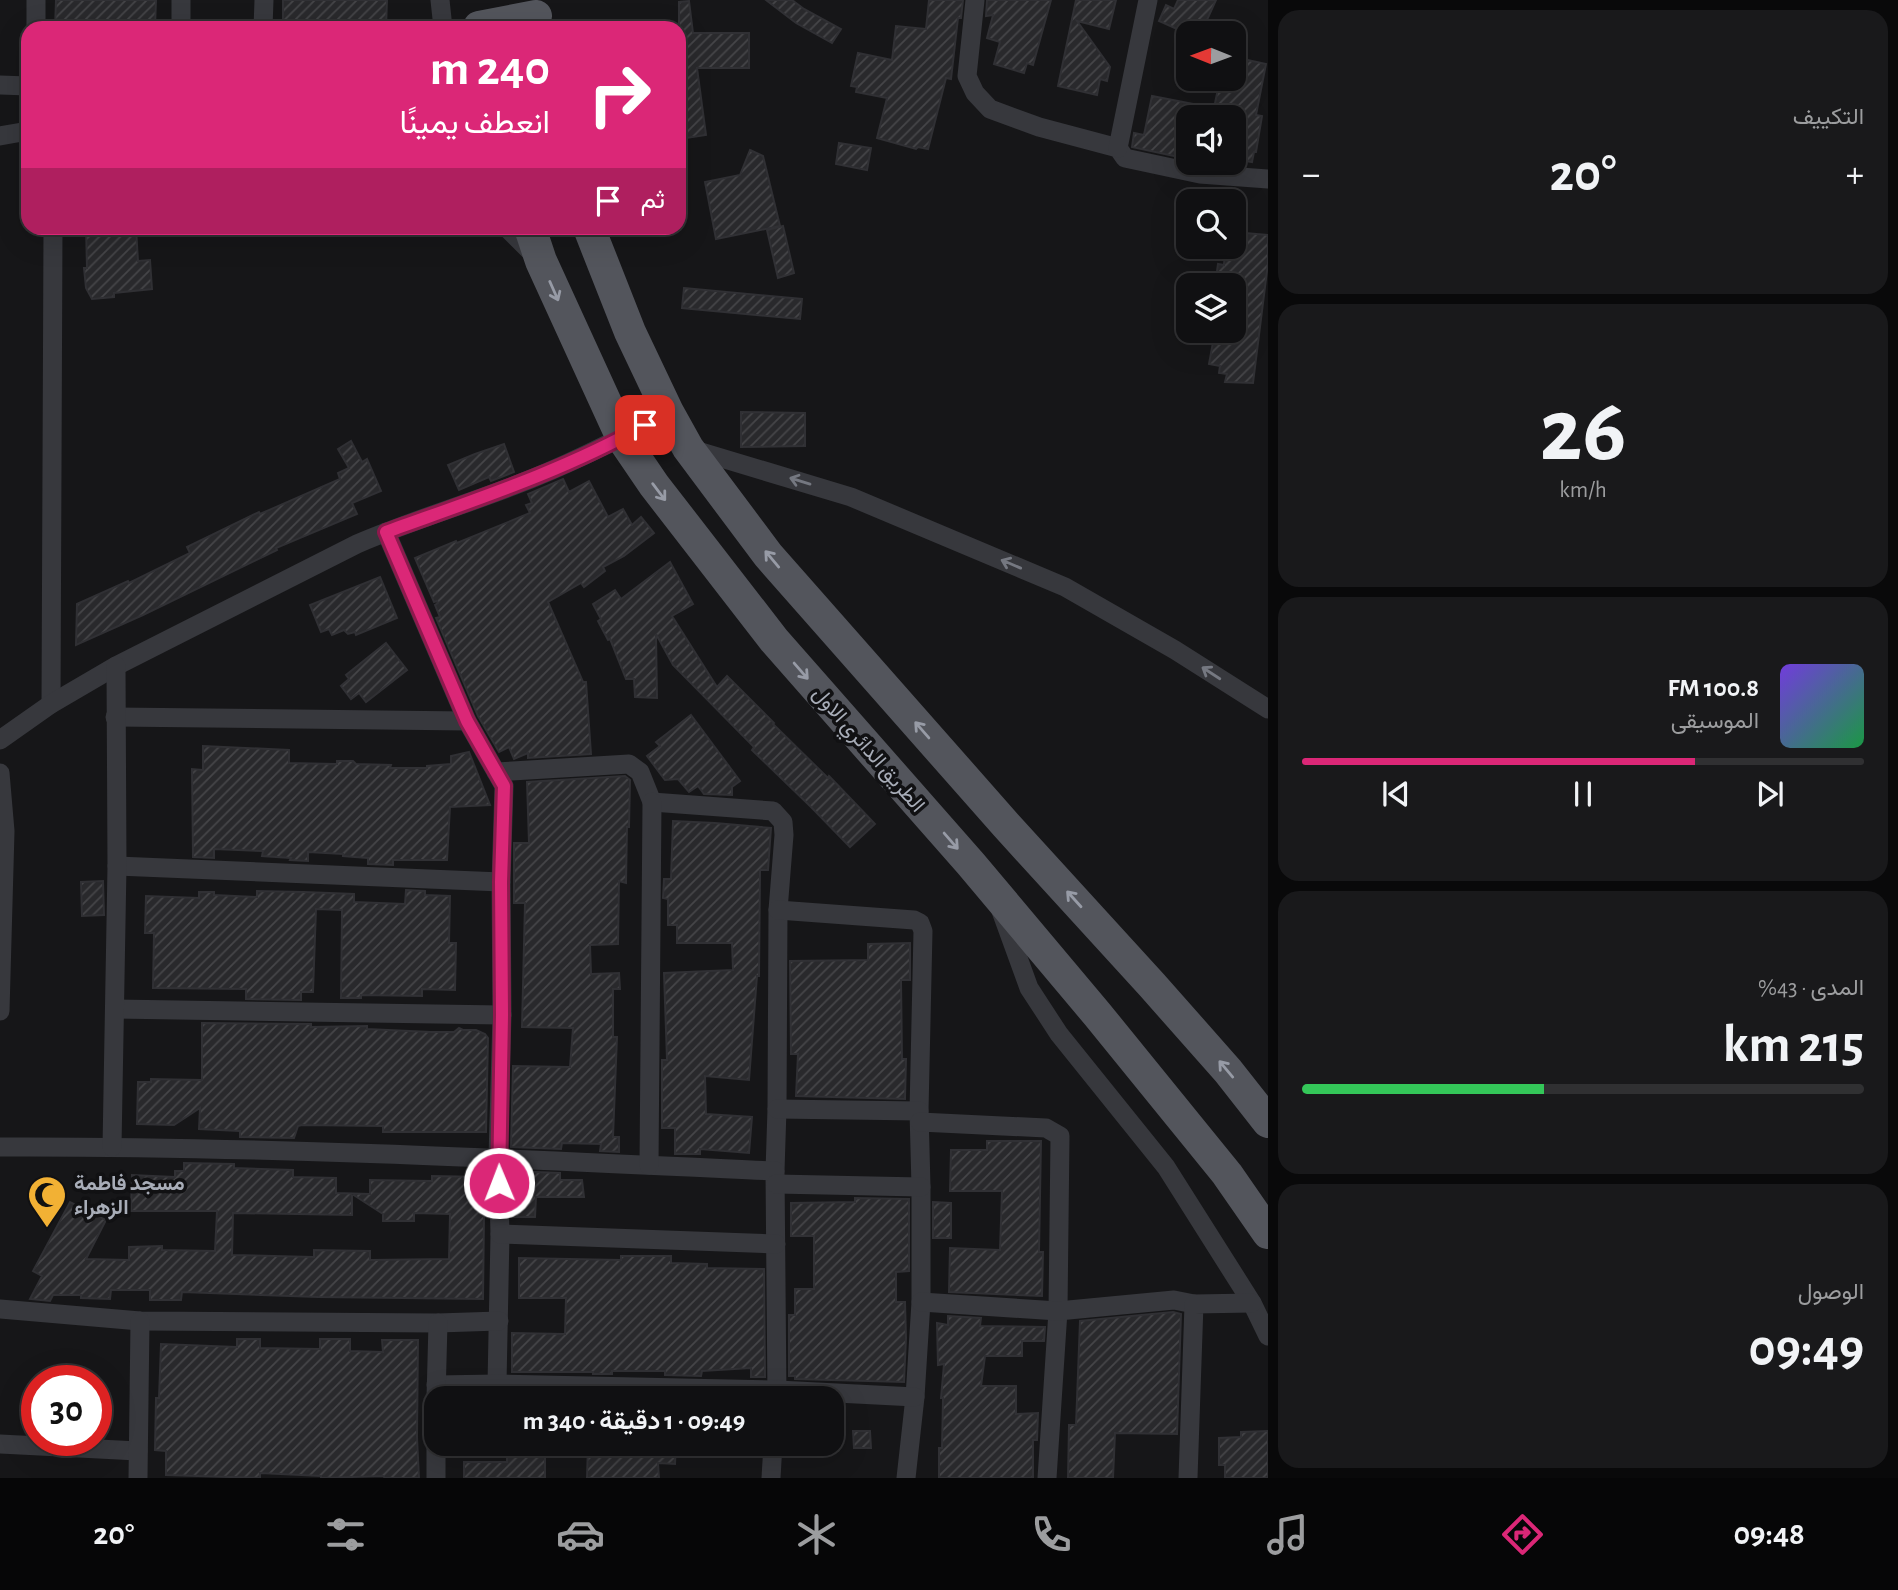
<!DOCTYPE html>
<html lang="ar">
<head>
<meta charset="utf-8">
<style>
  body { margin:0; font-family:"Alegreya Sans",Vazirmatn,sans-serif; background:#19191b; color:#f1f3f6; direction:rtl; height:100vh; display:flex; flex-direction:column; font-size:26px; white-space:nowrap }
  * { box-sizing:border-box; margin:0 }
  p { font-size:23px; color:#9c9d9f }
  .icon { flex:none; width:38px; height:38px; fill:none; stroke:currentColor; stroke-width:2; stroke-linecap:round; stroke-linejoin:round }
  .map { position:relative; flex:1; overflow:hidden; direction:ltr }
  .panel { display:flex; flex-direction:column; gap:10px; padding:10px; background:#09090a; width:630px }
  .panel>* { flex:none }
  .hud { position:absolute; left:21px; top:21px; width:665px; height:214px; border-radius:21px; box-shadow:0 7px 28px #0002,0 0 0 2px #303032; direction:rtl; background:#db2777; color:#fff; overflow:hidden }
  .needle { width:46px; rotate:271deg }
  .tools { position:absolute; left:1176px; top:21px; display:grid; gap:14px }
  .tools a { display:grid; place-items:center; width:70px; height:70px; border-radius:14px; background:#101012; box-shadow:0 7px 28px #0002,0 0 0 2px #303032; font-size:35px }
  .speed { position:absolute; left:21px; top:1365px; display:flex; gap:14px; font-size:35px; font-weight:700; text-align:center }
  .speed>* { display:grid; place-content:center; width:91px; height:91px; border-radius:50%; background:#101012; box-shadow:0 7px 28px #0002,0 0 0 2px #303032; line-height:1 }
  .speed .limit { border:10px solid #d22; background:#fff; color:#111 }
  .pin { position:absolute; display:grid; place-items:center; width:60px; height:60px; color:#fff; margin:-30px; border-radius:14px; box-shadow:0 4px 10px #0006 }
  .me { position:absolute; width:77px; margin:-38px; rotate:359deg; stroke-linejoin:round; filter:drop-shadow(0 0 5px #0008) }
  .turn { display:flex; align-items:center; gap:24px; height:147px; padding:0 21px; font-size:32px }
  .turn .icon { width:91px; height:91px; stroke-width:2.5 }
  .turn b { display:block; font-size:49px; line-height:60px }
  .then { display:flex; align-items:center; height:66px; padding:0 21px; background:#0003; gap:14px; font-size:26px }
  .big { font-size:52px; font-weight:600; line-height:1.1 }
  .panel .card { flex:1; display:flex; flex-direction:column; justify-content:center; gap:10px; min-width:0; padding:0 24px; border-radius:21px; background:#19191b }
  .panel .dial { align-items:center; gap:0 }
  .dial b { font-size:91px; line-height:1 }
  .song { display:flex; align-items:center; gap:21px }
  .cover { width:84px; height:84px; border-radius:10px; background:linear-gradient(135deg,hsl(260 70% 55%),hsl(140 70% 35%)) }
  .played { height:7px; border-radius:4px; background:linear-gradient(90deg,#db2777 70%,#303032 70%) }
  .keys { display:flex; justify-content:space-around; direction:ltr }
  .heat { display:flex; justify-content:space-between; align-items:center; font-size:38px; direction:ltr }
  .charge { height:10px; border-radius:5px; background:linear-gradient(90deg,#34c759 43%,#303032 0) }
  .trip { position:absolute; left:424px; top:1386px; width:420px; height:70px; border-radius:21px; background:#101012; box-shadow:0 7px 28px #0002,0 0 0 2px #303032; font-weight:600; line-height:70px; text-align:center; direction:rtl }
  .dock { display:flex; height:112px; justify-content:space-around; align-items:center; background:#060607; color:#9c9d9f }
  .dock .icon { width:49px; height:49px }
  .dock .current { color:#db2777 }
  .dock b { font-size:32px; color:#f1f3f6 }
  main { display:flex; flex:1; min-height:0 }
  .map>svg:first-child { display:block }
  .building { fill:url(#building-hatch); stroke:#303034; stroke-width:2; fill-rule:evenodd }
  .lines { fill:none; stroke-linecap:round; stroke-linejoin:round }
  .street { stroke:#37383d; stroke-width:19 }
  .primary { stroke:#53555c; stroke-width:32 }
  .oneway { stroke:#979ba6 }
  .oneway2 { stroke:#757881 }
  .route-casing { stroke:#8e194d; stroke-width:18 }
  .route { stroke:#db2777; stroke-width:12 }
  .labels { text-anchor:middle; stroke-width:7; stroke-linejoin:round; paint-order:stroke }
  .street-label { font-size:21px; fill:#a8adb8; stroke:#111113 }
  .poi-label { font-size:21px; font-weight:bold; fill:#a8adb8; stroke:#111113; text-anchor:start }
</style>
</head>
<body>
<main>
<section class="panel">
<div class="card"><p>التكييف</p>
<div class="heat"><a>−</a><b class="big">20°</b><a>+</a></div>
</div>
<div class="card dial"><b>26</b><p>km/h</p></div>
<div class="card">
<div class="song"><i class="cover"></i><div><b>100.8 FM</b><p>الموسيقى</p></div></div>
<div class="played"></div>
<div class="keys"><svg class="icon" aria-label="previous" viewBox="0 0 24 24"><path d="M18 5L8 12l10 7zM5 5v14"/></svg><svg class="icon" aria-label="pause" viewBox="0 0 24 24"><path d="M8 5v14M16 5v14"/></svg><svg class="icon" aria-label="next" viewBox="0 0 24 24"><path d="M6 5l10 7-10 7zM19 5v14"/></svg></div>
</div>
<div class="card"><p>المدى · 43%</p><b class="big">215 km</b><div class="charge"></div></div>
<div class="card"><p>الوصول</p><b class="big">09:49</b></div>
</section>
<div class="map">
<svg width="1268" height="1478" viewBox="0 0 1268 1478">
  <defs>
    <pattern id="building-hatch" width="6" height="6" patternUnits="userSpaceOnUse" patternTransform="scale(1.75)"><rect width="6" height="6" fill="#29292c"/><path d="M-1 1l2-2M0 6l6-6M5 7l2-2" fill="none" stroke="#454548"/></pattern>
  </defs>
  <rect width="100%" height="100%" fill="#161618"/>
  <!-- building -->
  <g class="building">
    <polygon points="56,0 156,0 155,27 113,25 113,28 55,28"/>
    <polygon points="283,0 387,0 386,28 283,28"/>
    <polygon points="766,0 792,0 804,9 841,29 832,43 796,23"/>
    <polygon points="929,0 963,0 961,18 958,18 951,79 946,78 928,149 918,147 916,149 877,138 887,98 856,92 857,87 851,86 858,53 892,60 896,26 926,29"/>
    <polygon points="987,0 1051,0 1033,65 1027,63 1024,73 994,64 1000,42 987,38 993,15 986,16"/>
    <polygon points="1076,0 1116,0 1109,29 1077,21 1110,67 1107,81 1100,79 1097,95 1058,86"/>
    <polygon points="1178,0 1216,0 1206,22 1229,33 1186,33 1159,21 1166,5 1174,9"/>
    <polygon points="689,1 693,33 749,33 749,68 697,68 706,135 679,139 679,2"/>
    <polygon points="1234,57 1266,64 1256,115 1262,116 1256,152 1254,152 1252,162 1234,159 1234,117 1188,117 1188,159 1132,147 1134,133 1144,135 1152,96 1214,108 1220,79 1234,79"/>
    <polygon points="839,143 871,148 867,170 836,164"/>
    <polygon points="750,150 763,156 780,226 716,239 705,182 740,175"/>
    <polygon points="783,226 794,273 778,278 767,230"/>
    <polygon points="86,228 136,228 138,261 150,260 152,289 114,293 114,297 92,299 86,288 84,268 87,268"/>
    <polygon points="1234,232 1268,235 1268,263 1253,383 1225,382 1227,374 1219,373 1220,366 1209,364 1215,331 1234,331 1234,285 1215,285 1218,264 1224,265 1225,247 1234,247"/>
    <polygon points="684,288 802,299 800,319 682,308"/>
    <polygon points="741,412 805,413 805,446 741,447"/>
    <polygon points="351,441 362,462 367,459 381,491 352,503 357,514 276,548 277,550 143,615 76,645 77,604 128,581 129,583 190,553 187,547 259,512 260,514 340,479 338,473 349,468 338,449"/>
    <polygon points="504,444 514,472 491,481 489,477 459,490 448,465 475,454"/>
    <polygon points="563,479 569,492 589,481 608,517 623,509 632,525 641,517 654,533 624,556 603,567 605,571 584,587 581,583 548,602 583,682 586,682 591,754 528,758 528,753 514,759 509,747 499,752 478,716 436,618 440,617 435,605 438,603 437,601 434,602 415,558 456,541 457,543 530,513 526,505 532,503 528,494"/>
    <polygon points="670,562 693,604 672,616 717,687 727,676 774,723 773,724 828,778 829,776 875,824 850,847 811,807 752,750 754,747 673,665 656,634 657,698 635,697 634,679 626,679 610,639 608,640 598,621 601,619 593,604 615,590 621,599"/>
    <polygon points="380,577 397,618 356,635 355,632 348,634 344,630 332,635 329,629 321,632 310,605"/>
    <polygon points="386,643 407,670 366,702 359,693 351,699 341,686 349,679 346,675"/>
    <polygon points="691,715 740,781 732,787 732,795 704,794 698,786 689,792 678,779 665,780 647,756 660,746 656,742"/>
    <polygon points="203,746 289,750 289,763 337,764 337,761 353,761 356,764 391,765 390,768 427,768 427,766 451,764 451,756 469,752 490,805 450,807 447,860 393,860 393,865 368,864 368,858 343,856 343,854 308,852 308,861 290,860 291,858 262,856 263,851 214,849 214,858 193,857 192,769 203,770"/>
    <polygon points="625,776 630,780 629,827 627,827 626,883 619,881 618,944 590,945 591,974 619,973 620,989 613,989 613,1037 617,1037 613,1137 619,1137 619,1152 600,1151 601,1144 562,1143 561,1149 511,1147 513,1066 570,1067 573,1028 522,1027 525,903 514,903 514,843 529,843 527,782"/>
    <polygon points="673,821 715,823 771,828 768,870 760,870 759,976 757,976 749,1080 705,1076 706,1114 752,1117 749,1153 700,1149 700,1154 675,1154 675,1128 662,1128 662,1060 667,1060 664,973 733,970 732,943 677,943 677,925 668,925 668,899 663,898 664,879 671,879"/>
    <polygon points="103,881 104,915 82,916 81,882"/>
    <polygon points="406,890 425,891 425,895 450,896 449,943 456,943 455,990 422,989 422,996 361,995 361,998 341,998 342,910 316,909 313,992 301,992 301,1000 246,999 246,989 153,988 154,933 145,933 146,896 199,898 199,892 214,892 214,895 257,897 257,891 304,892 354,894 354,902 405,904"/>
    <polygon points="910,943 910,980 901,980 902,1059 906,1059 905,1099 796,1096 798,1054 791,1054 790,961 868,960 868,944"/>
    <polygon points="202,1023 311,1024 311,1027 367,1026 367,1029 431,1032 454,1032 459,1028 463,1030 476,1030 485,1034 488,1038 486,1132 383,1132 383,1126 302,1125 298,1126 294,1138 240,1137 240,1131 199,1129 200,1108 174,1125 137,1124 138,1082 151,1082 151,1079 202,1080"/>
    <polygon points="987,1141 1041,1141 1039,1252 1043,1252 1042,1296 949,1292 950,1248 1000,1250 1002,1191 950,1191 951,1150 987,1150"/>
    <path d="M184,1163L234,1164V1168L293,1170V1177L336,1178V1193L370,1194V1180L432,1181V1176L486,1177L487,1216H484L483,1299L318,1297L182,1292L181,1300H150V1290H111L110,1299L81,1298V1295H53L50,1301L30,1299L42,1276L33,1271L70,1202L106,1220L86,1259L129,1260V1247L162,1246V1250L215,1251L217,1211H131L132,1175L175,1177V1171H184ZM352,1194L383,1214V1221H414V1213L450,1214L449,1259L370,1260V1251L314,1250V1257L232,1255L233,1213L352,1215Z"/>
    <polygon points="511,1171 560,1173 560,1180 582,1180 584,1197 536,1197 535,1217 512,1217"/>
    <polygon points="855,1198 909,1199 909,1271 896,1272 896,1302 905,1302 906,1338 904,1382 795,1379 795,1376 789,1376 789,1315 795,1315 795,1289 814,1289 814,1236 791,1236 791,1203 855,1202"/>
    <polygon points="933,1202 951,1203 951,1238 933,1238"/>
    <polygon points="621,1256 671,1256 671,1263 707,1264 707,1268 764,1269 765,1377 751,1377 751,1368 702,1371 701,1376 665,1375 665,1371 612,1371 612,1374 593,1374 593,1372 512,1372 512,1333 565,1334 566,1298 519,1298 519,1258 621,1260"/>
    <polygon points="1173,1312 1181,1314 1177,1434 1115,1433 1113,1478 1068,1478 1069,1425 1076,1425 1080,1321"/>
    <polygon points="948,1316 981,1318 980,1326 1045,1327 1044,1341 1022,1341 1022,1356 985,1356 981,1386 1016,1386 1016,1414 1038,1413 1037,1440 1033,1440 1033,1478 939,1478 939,1448 942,1448 943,1398 941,1398 944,1364 938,1365 937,1323 948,1325"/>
    <polygon points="237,1339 260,1339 260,1348 320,1349 320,1339 350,1339 350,1351 383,1352 382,1340 418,1340 417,1437 419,1478 385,1478 383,1476 321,1478 321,1476 260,1473 260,1478 166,1475 166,1451 155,1450 156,1398 159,1398 161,1344 237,1347"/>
    <polygon points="853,1431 870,1431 871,1448 854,1448"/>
    <polygon points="1268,1431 1268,1478 1225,1478 1225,1465 1219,1465 1219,1438 1241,1437 1241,1432"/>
    <polygon points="507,1444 534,1444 534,1450 545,1450 545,1478 464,1478 464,1462 507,1462"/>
    <polygon points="588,1444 676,1444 675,1464 658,1463 659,1478 587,1478"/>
  </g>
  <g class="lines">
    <!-- street -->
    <g class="street">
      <polyline points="36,0 36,28"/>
      <polyline points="181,0 181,28"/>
      <polyline points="440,0 443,28"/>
      <polyline points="975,0 967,76 975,93 990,109 1039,127 1118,148 1125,158 1200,174 1268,179"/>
      <polyline points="263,28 264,0"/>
      <polyline points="0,85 28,86"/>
      <polyline points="0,136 28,131"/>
      <polyline points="1118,148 1148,0"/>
      <polyline points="507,228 533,254"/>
      <polyline points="688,448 851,497 1065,587 1175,650 1268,709"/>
      <polyline points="386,532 467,721 504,786 501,882 502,1015 498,1157 500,1234 497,1384"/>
      <polyline points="51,704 53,228"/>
      <polyline points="115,717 467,721"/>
      <path d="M0,740L51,704L116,666L357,544C408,522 461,506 513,486C566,466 618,440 668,412"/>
      <polyline points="496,772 629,764 640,772 652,802 773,811 783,822 784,835 778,910 777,1109 775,1171 777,1398"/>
      <polyline points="0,773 5,831 0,1011"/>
      <polyline points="117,866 501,882"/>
      <polyline points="778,910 914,920 920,923 923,931 919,1111 921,1187 921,1302 915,1397 906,1478"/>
      <polyline points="1001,911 1029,988 1059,1034 1166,1167 1252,1303 1268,1336"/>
      <polyline points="115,1009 502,1015"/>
      <polyline points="777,1109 919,1111"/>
      <polyline points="920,1122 1046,1128 1060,1136 1058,1311 1047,1478"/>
      <path d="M0,1147C258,1146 517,1159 775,1171"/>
      <polyline points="112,1147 117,866 116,666"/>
      <polyline points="649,1165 652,802"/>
      <polyline points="776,1184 921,1187"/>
      <polyline points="500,1234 776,1244"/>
      <polyline points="921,1302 1058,1311 1174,1300 1194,1304"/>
      <polyline points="0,1309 140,1321 438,1323 499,1321"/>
      <polyline points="436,1385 497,1384 778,1390 915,1397"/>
      <polyline points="436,1398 438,1323"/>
      <polyline points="0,1444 138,1451"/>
      <polyline points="138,1478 140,1321"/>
      <polyline points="436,1478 436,1407"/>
      <polyline points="771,1478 773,1444"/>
      <polyline points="1188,1478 1194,1304 1252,1303"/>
    </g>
    <!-- primary -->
    <g class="primary">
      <polyline points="479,27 536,16"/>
      <polyline points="530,228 541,261 622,438 654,485 774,640 971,864 1097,1014 1227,1174 1268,1233"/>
      <polyline points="589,228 630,332 668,412 688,448 768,555 1006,825 1152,985 1228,1071 1268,1122"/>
    </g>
  </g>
  <!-- one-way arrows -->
  <defs><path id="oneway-shaft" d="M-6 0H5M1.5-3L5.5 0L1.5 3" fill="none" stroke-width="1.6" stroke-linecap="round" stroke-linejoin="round" transform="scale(1.75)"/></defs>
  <g class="oneway">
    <use href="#oneway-shaft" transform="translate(554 291) rotate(66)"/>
    <use href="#oneway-shaft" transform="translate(659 492) rotate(53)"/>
    <use href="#oneway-shaft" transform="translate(772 559) rotate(-130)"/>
    <use href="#oneway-shaft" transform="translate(801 671) rotate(49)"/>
    <use href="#oneway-shaft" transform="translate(922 730) rotate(-131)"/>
    <use href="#oneway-shaft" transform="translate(951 841) rotate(49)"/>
    <use href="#oneway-shaft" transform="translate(1074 899) rotate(-132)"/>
    <use href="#oneway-shaft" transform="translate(1226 1069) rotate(-130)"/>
  </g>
  <g class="oneway2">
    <use href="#oneway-shaft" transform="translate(800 481) rotate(-163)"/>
    <use href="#oneway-shaft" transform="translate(1011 564) rotate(-157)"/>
    <use href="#oneway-shaft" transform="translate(1211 673) rotate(-147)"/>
  </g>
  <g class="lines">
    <defs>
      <path id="route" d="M499,1183L502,1015L501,882L504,786L467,721L386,532C474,500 564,471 645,425"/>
    </defs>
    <!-- route casing -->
    <use href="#route" class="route-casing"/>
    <!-- route -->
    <use href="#route" class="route"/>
  </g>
  <!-- icons -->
  <defs>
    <symbol id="mosque-pin" viewBox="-11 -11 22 30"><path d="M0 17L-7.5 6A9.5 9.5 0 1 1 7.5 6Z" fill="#f2b134" stroke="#111113"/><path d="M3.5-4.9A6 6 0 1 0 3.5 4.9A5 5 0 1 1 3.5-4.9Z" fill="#111"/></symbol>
  </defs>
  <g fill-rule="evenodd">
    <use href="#mosque-pin" x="25" y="1173" width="44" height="60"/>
  </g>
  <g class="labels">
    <!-- street labels -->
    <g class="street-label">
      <text transform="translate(869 749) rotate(49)" y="7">الطريق الدائري الاول</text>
    </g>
    <!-- poi labels -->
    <g class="poi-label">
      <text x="74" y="1190">مسجد فاطمة<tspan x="74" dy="24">الزهراء</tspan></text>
    </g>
  </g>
</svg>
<div class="tools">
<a><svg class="needle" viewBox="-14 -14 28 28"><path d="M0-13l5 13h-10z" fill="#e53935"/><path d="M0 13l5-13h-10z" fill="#9c9d9f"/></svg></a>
<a><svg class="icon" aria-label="sound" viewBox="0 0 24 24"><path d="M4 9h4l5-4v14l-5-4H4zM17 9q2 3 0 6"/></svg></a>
<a><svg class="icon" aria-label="search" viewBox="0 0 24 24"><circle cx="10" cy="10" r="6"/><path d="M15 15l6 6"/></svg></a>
<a><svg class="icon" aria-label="layers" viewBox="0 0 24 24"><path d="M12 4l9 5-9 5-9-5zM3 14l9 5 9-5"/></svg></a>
</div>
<div class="speed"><div class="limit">30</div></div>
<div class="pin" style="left:645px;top:425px;background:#d93025"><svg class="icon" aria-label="arrive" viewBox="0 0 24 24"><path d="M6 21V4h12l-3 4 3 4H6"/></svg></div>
<svg class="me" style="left:499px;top:1183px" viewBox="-20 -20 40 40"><circle r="17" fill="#db2777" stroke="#fff" stroke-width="3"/><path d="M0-11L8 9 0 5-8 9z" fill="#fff"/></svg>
<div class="trip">09:49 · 1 دقيقة · 340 m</div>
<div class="hud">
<div class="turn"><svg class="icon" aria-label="right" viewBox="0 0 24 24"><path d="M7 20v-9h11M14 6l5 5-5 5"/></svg><div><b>240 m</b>انعطف يمينًا</div></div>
<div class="then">ثم<svg class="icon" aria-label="arrive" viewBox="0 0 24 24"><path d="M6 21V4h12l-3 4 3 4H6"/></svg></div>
</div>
</div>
</main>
<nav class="dock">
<b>09:48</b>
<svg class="icon current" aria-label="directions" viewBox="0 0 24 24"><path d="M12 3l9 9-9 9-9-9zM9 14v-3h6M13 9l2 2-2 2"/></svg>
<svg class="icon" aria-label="music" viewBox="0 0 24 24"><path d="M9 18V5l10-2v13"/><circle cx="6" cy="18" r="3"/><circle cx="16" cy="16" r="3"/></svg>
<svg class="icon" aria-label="phone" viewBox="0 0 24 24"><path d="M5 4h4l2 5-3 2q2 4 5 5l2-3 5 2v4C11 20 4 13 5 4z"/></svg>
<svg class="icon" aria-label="climate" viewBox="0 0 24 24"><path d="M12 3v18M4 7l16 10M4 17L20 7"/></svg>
<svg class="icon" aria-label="car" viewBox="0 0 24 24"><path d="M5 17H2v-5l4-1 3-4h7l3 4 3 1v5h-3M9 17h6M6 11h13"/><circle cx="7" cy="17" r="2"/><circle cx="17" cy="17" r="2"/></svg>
<svg class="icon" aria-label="filters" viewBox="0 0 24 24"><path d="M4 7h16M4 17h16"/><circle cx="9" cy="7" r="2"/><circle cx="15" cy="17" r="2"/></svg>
<b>20°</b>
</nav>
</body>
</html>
